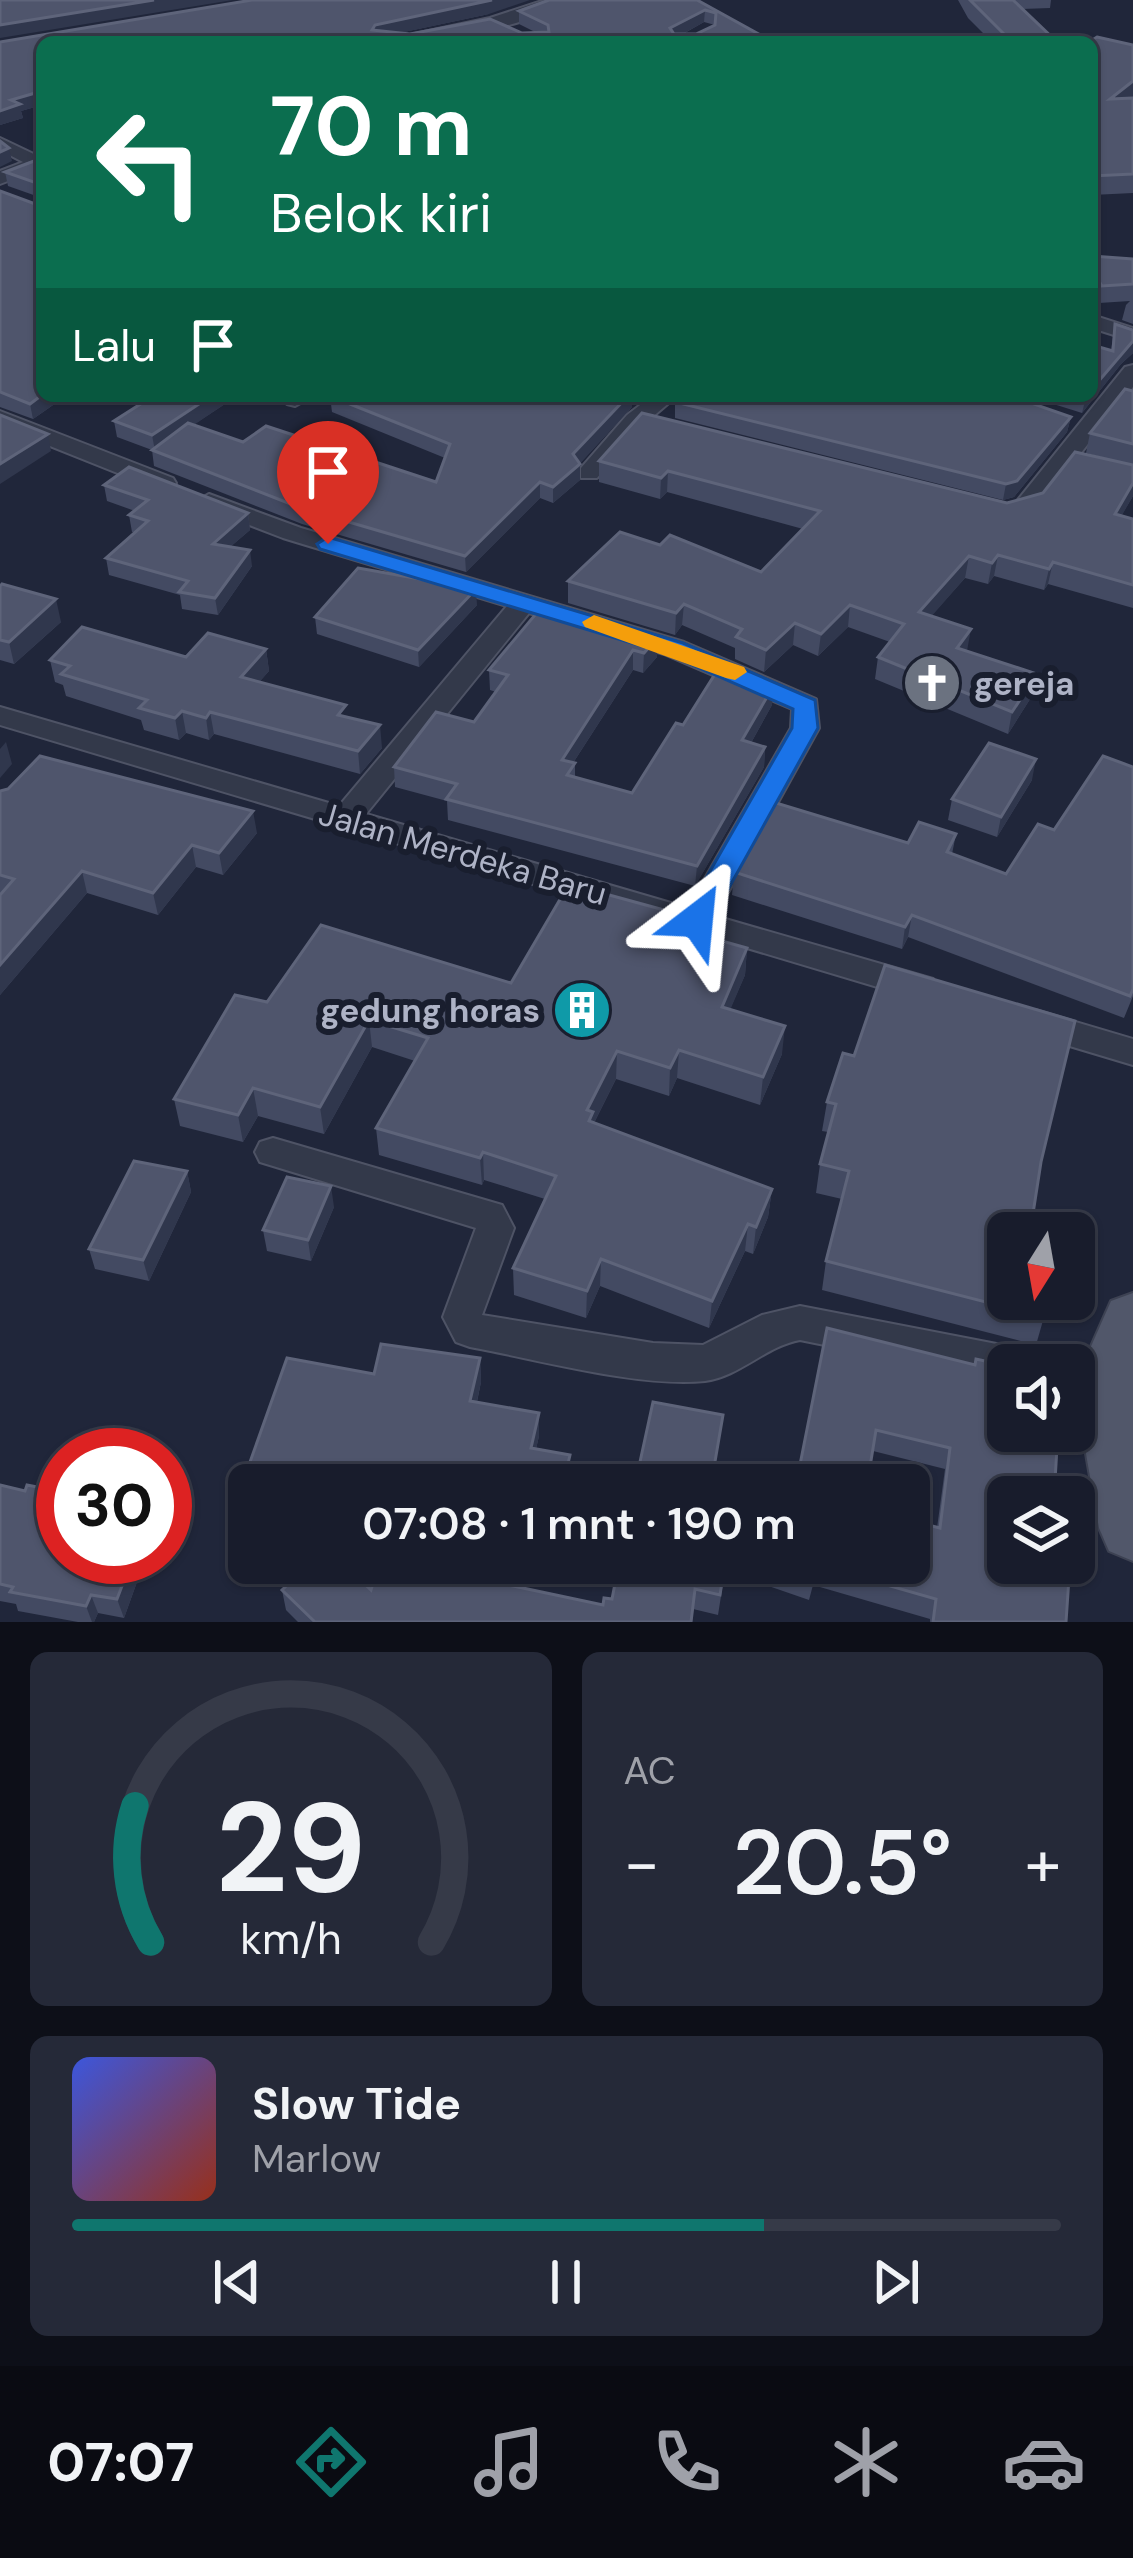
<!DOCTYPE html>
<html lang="id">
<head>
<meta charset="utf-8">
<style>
  body { margin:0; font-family:"DM Sans",sans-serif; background:#252938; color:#f1f3f6; height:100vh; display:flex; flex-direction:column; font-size:45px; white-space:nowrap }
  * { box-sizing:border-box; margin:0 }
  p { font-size:39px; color:#9fa1a9 }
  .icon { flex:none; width:66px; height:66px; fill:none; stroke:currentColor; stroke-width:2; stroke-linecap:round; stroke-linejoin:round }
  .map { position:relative; height:1622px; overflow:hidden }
  .panel { display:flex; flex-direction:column; gap:30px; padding:30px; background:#0d0f18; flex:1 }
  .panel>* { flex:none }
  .banner { position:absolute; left:36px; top:36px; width:1062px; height:366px; border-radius:18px; box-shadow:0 3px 9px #0004,0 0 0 3px #363a48; background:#0b6e4f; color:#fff; overflow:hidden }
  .needle { width:78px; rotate:191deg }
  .buttons { position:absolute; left:987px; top:1212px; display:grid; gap:24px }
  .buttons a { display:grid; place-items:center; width:108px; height:108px; border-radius:18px; background:#181c2c; box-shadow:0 3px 9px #0004,0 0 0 3px #363a48; font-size:60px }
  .speed { position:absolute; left:36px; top:1428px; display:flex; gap:24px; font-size:60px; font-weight:700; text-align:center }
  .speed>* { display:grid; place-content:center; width:156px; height:156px; border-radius:50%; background:#181c2c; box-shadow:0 3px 9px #0004,0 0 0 3px #363a48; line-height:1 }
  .speed .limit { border:18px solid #d22; background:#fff; color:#111 }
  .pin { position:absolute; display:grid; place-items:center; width:102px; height:102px; color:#fff; margin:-123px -51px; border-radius:50% 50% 50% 0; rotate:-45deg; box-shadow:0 0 12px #0007 }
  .pin .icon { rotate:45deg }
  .me { position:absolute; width:132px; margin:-66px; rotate:29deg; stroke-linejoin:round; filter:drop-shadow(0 0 9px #0008) }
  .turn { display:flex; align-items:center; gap:42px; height:252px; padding:0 36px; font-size:54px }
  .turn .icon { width:156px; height:156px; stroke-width:2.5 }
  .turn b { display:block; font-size:84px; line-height:102px }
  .then { display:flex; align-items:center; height:114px; padding:0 36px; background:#0003; gap:24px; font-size:45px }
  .big { font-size:90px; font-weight:600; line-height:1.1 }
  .panel .card { flex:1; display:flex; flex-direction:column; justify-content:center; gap:18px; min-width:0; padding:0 42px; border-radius:18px; background:#252938 }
  .panel .dial { align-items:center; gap:0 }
  .dial svg { height:312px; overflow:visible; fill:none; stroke:#363a48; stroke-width:7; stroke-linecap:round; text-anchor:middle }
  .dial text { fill:#f1f3f6; stroke:none }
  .song { display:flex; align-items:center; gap:36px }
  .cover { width:144px; height:144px; border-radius:18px; background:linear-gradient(135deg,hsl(230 70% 55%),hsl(10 70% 35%)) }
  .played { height:12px; border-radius:6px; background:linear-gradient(90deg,#0f766e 70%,#363a48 70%) }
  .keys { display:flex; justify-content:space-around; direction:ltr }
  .heat { display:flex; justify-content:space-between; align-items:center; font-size:66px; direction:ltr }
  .panel .tiles { flex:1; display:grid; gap:30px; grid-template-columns:1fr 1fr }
  .card:last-child { grid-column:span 2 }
  .trip { position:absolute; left:228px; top:1464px; width:702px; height:120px; border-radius:18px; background:#181c2c; box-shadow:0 3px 9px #0004,0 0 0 3px #363a48; font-weight:600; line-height:120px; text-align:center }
  .tabs { display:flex; height:192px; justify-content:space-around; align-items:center; background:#0a0b12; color:#9fa1a9 }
  .tabs .icon { width:84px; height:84px }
  .tabs .active { color:#0f766e }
  .tabs b { font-size:54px; color:#f1f3f6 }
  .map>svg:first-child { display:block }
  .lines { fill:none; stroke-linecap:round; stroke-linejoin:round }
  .minor-casing { stroke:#4e5365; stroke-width:4 }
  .primary-casing { stroke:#3d4253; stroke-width:4 }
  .minor { fill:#33394a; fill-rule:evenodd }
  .primary { fill:#51576a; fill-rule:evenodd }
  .wall { fill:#434a62; fill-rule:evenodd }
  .shaded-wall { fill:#30374d }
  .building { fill:#4f556c; stroke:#5e647a; stroke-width:3; fill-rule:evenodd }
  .route { fill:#1a73e8; stroke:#114b97; stroke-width:3 }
  .slow { fill:#f59e0b }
  .labels { text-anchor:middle; stroke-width:12; stroke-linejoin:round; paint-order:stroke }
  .poi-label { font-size:33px; font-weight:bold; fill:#aeb3c6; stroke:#191e2e; text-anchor:start }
  .street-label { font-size:33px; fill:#aeb3c6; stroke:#191e2e }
</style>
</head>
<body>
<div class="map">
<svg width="1133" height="1622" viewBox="0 0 1133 1622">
  <rect width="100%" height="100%" fill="#20263a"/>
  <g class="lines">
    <defs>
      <g id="minor">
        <path d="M545,0H569C525,30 430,42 377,42L490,18Z"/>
        <polygon points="0,138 42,158 42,168 0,184 0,171 23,162 0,150"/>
        <polygon points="1092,315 1133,328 1133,341 1092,328"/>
        <polygon points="1133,365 1133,387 1035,511 992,518 989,513 1017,501 1125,367"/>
        <polygon points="286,396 313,396 295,406 287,404"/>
        <polygon points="652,396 677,396 643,425 597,478 581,478 581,468 627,415"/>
        <polygon points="0,411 173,478 176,483 173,488 155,488 0,426"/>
        <path d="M209,494L301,528L684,642L816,699L819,728L715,916L933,979L938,988L933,997L921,1000L0,725V707L339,806L507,606L283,538L200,506L197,501ZM529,613L664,654L792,709L791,728L688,908L366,814Z"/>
        <polygon points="1035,1010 1133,1039 1133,1065 1023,1032 1018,1023 1023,1014"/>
        <path d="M273,1138L502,1205L514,1228L482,1315L653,1343L703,1345L762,1315L800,1306L1012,1347L1026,1352L1032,1365H1008V1382L800,1340C766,1346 739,1377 705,1381C640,1388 536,1359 470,1347L456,1342L443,1317L476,1228L260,1162L255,1152L260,1142Z"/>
      </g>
      <polygon id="primary" points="1133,1293 1133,1561 1109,1551 1099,1528 1074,1385 1111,1301"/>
    </defs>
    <!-- minor casing -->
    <use href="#minor" class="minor-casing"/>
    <!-- primary casing -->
    <use href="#primary" class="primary-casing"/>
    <!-- minor -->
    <use href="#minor" class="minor"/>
    <!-- primary -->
    <use href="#primary" class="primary"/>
  </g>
  <!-- wall -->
  <g class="wall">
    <path d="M697,0L764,37V42H42V105L21,111L23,118L0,125V42L489,14L399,33H537L519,24V11ZM704,22L715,25L696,34H683Z"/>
    <polygon points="958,0 1051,0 1050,8 1022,9 1057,42 992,42 968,18"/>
    <polygon points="1092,42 1133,45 1133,96 1131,98 1133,98 1133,193 1092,195"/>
    <polygon points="42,158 42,198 8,186 5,172"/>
    <polygon points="0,191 42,396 66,396 33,419 0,407"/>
    <polygon points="1092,256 1133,259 1133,324 1122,320 1126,305 1130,301 1099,303 1096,299 1095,306 1092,306"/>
    <polygon points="1115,324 1133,330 1133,353 1121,364 1082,413 1028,396 1092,396 1111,350"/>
    <polygon points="1133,391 1133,496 1121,516 1133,519 1133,608 1048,584 1044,590 994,576 988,584 965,578 931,616 967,651 1037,674 1032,696 1008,734 875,679 878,657 890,642 848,627 818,656 793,645 764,672 735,659 735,648 682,625 675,635 568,603 568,581 660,545 761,572 803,529 667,492 660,499 599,482 599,461 1007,503 1043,493 1112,460 1086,453 1090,433"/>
    <polygon points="153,396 237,396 193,425 243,442 436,482 445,458 332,412 330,396 632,396 632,407 580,463 580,480 553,503 540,498 466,572 302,524 154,466 152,450 117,437 114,421"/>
    <polygon points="675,402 1071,417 1067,432 1014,497 1003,500 675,418"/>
    <polygon points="104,485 248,513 250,530 230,547 252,566 218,615 182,609 180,595 109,575 106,558 135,533 132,532 129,515 135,511 107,501"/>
    <polygon points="0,586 61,622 14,664 0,660"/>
    <polygon points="545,603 657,657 643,673 633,670 573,763 575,763 575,778 632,793 683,725 772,705 751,743 765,747 764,767 695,886 448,820 447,801 395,787 394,767 474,722 496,692 490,690 489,670"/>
    <polygon points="477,605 419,667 317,634 315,617"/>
    <polygon points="266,649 269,671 259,682 347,717 382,748 360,774 214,734 209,740 186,733 179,740 144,730 141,720 66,696 63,685 55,682 50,660 186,657"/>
    <polygon points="1133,767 1133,996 1124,1018 908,937 902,949 732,895 734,872 956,834 952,854 1006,874 1054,830"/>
    <polygon points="1032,780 997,837 948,820 952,799"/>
    <polygon points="0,791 257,833 223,875 196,867 158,915 87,893 0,995"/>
    <polygon points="686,916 685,931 747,948 745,975 730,1009 782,1054 760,1105 677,1078 669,1096 616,1079 594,1123 772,1189 768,1217 753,1254 745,1251 709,1328 600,1286 586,1318 514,1295 513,1268 545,1199 484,1180 482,1185 379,1155 376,1128 415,1061 372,1047 324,1134 258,1116 243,1142 180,1126 174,1099 267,1002 511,983"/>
    <polygon points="843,1053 1008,1233 1044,1317 1036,1345 822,1290 826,1261 842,1199 816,1193 820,1164 828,1132 822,1131 827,1102"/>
    <polygon points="187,1171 191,1192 149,1281 95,1269 89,1249"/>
    <polygon points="334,1207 311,1261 267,1251 263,1230"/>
    <polygon points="827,1328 1054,1497 1066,1622 930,1622 930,1619 813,1585 809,1600 725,1571 718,1615 693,1609 692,1622 298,1622 286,1610 282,1590 371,1590 603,1605 612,1599 619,1563 909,1563 937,1528 945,1469 873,1451"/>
    <polygon points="480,1358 481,1382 477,1402 539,1436 536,1449 570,1455 568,1485 255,1485 250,1462 374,1374"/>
    <polygon points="0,1485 63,1557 146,1557 124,1618 98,1613 94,1622 78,1622 18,1611 16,1604 0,1601"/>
  </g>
  <!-- shaded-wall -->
  <g class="shaded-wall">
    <polygon points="154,0 233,0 0,38 0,25"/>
    <polygon points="492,0 530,0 489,14 376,38 372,30 375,25"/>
    <polygon points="705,10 704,22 670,41 670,28"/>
    <polygon points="1133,81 1133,96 1106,117 1110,99"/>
    <polygon points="42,91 42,105 21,111 23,118 0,125 0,111 11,100"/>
    <polygon points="9,148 12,161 0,167 0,152"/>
    <polygon points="1133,341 1133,353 1121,364 1082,413 1086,397 1092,396 1092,389"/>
    <polygon points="42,395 66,396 33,419 30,404"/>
    <polygon points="211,396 237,396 155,451 152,435"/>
    <polygon points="628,396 632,396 632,407 574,470 580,464 580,480 553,503 553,487 573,454"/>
    <polygon points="1071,417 1067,432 1014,497 1003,500 1006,484"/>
    <polygon points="48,434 51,451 0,484 0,464"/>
    <polygon points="668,471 667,492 660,499 661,478"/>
    <polygon points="540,482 540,498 466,572 465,556"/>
    <polygon points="1133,483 1133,496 1110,536 1115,514"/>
    <polygon points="248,513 250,530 215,560 213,544"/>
    <polygon points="250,550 252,566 218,615 215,598"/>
    <polygon points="998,555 994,576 988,584 992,563"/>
    <polygon points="969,556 965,578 916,634 919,612"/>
    <polygon points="1053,562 1048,584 1044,590 1049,569"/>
    <polygon points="476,589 477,605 419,667 418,650"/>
    <polygon points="56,599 61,622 14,664 9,642"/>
    <polygon points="684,604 682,625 675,635 676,613"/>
    <polygon points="850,605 848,627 818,656 821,634"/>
    <polygon points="795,623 793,645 764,672 766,650"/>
    <polygon points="971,629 967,651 954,670 957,648"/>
    <polygon points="658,637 657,657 643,673 644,653"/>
    <polygon points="266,649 269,671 244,700 241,677"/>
    <polygon points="633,650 633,670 562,780 562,760"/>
    <polygon points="1037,674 1032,696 1008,734 1012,712"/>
    <polygon points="774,685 772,705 741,761 742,740"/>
    <polygon points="182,711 186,733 179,740 175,718"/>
    <polygon points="210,712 214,734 209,740 206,718"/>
    <polygon points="380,725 382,748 360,774 358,751"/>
    <polygon points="6,742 12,764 0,778 0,749"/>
    <polygon points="765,747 764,767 695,886 697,866"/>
    <polygon points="1036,759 1032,780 997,837 1001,817"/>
    <polygon points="253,811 257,833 223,875 219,853"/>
    <polygon points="192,845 196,867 158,915 153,893"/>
    <polygon points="82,871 87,893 0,995 0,965"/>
    <polygon points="912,915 908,937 902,949 905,927"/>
    <polygon points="747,948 745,975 720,1034 722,1007"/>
    <polygon points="369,1020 372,1047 324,1134 320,1107"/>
    <polygon points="785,1026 782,1054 760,1105 763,1077"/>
    <polygon points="679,1050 677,1078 669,1096 670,1068"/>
    <polygon points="617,1051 616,1079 593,1125 593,1140 587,1110"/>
    <polygon points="253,1088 258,1116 243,1142 238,1115"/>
    <polygon points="483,1152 484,1180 482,1185 480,1158"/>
    <polygon points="187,1171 191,1192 149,1281 143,1260"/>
    <polygon points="331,1186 334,1207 311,1261 308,1240"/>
    <polygon points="772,1189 768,1217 753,1254 756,1227"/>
    <polygon points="748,1224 745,1251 709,1328 712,1301"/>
    <polygon points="601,1259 600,1286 586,1318 587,1291"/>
    <polygon points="480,1358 481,1382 472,1424 470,1401"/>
    <polygon points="539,1413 539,1436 531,1471 531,1448"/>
    <polygon points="570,1455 568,1485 563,1485"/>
    <polygon points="133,1557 146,1557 124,1618 117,1599"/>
    <polygon points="91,1595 98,1613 94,1622 92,1622 86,1606"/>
  </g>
  <!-- building -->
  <g class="building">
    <polygon points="0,0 154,0 0,25"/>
    <path d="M252,0H492L375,25L372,30L410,34L490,19L522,33L549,32L548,25L519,11L549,0H697L764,37L754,42H42V91L11,100L20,104L0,111V42ZM705,10L716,13L715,25L696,34H674L670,28Z"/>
    <polygon points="970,0 1013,0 1057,42 1012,42"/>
    <polygon points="1097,37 1133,45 1133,81 1110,99 1133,98 1133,174 1092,176 1092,42 1089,42"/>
    <polygon points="0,141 9,148 0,152"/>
    <polygon points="42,158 42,185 5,172"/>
    <polygon points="0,191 38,205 42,202 42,395 30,404 0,392"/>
    <polygon points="1092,256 1133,259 1133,284 1102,286 1092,270"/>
    <polygon points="1115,324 1133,330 1133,341 1092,389 1092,345 1113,351"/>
    <polygon points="1125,389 1133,391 1133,444 1090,433"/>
    <polygon points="153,396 211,396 152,435 114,421"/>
    <polygon points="330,396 628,396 573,454 580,464 553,487 540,482 465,556 301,508 152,450 188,423 243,442 266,426 436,482 450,444"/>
    <polygon points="681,396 1011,396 1071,417 1017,481 1006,484 675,402"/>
    <polygon points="642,413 1007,503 1043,493 1075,452 1133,465 1133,483 1115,514 1133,519 1133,585 1053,562 1049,569 998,555 992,563 969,556 919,612 971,629 957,648 1037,674 1012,712 878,657 904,624 850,605 821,634 795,623 766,650 736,637 742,629 684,604 676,613 568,581 620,532 660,545 670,535 761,572 820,511 668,471 661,478 599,461"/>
    <polygon points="0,415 48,434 0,464"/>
    <polygon points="129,467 248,513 213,544 250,550 215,598 179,592 188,581 106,558 148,521 129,515 148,500 104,485"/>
    <polygon points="358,568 476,589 418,650 315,617"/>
    <polygon points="2,584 56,599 9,642 0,640 0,586"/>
    <polygon points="545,603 658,637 644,653 633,650 562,760 575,763 567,775 632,793 676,723 683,725 722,663 774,685 742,740 765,747 697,866 446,799 457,784 394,767 436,712 474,722 508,675 489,670"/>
    <polygon points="82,627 186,657 208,633 266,649 241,677 346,705 338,715 380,725 358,751 210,712 206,718 182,711 175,718 139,708 147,700 61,674 70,666 50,660"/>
    <polygon points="989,743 1036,759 1001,817 952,799"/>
    <polygon points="40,756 253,811 219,853 192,845 153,893 82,871 0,965 0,895 14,879 0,875 0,791 8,789"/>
    <polygon points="1103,756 1133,767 1133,989 1130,996 912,915 905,927 734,872 773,802 908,843 919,822 956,834 947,852 1006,874 1038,824 1054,830"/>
    <polygon points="569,884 686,916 679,929 747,948 722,1007 785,1026 763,1077 679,1050 670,1068 617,1051 587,1110 593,1112 589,1121 772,1189 756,1227 748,1224 712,1301 601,1259 587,1291 513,1268 556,1176 483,1152 480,1158 376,1128 428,1038 369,1020 320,1107 253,1088 238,1115 174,1099 235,995 267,1002 321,925 511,983"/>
    <polygon points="885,965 1075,1021 1041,1162 1030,1233 1008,1233 1008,1299 1047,1299 1044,1317 826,1261 849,1171 820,1164 836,1104 827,1102 843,1053 854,1056"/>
    <polygon points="134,1161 187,1171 143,1260 89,1249"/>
    <polygon points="287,1177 331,1186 308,1240 263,1230"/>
    <polygon points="827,1328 975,1365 976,1359 1008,1366 1008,1431 1058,1431 1054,1497 1008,1497 1008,1563 1070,1563 1066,1622 933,1622 936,1599 817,1565 813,1580 762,1563 909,1563 909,1520 940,1528 950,1448 876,1430 867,1485 796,1485"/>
    <polygon points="381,1344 480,1358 470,1401 539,1413 531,1448 570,1455 563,1485 376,1485 250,1462 287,1358 374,1374"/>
    <polygon points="653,1402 723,1415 712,1479 741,1485 635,1485"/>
    <polygon points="0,1485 25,1491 27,1485 63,1492 63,1557 133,1557 117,1599 91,1595 86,1606 10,1592 13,1587 0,1584"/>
    <polygon points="311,1563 342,1563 371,1590 379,1563 405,1563 603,1605 604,1598 612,1599 619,1563 725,1563 720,1595 695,1589 691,1622 315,1622 282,1590"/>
  </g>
  <!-- route -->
  <polygon class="route" points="328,537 683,643 815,700 818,728 707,927 687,927 682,920 792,728 793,709 665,653 320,549 317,544"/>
  <!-- slow -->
  <polygon class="slow" points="594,615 744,667 747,672 735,680 726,678 585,627 582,622"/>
  <!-- icons -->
  <defs>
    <symbol id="church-disc" viewBox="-11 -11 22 22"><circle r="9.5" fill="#6b7280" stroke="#191e2e"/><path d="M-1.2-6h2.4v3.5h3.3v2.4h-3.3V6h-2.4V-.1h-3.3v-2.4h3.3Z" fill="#fff"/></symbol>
    <symbol id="building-disc" viewBox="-11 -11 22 22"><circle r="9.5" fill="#0f9aa8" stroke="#191e2e"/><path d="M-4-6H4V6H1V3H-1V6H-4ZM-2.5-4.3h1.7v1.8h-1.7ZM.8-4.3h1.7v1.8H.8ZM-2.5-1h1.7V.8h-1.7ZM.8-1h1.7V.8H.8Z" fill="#fff"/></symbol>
  </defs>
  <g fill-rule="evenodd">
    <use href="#church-disc" x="899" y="650" width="66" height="66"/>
    <use href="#building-disc" x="549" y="977" width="66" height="66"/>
  </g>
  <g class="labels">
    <!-- poi labels -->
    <g class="poi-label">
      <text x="974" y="695">gereja</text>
      <text x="540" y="1022" text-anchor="end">gedung horas</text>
    </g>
    <!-- street labels -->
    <g class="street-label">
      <text transform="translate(463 853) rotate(16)" y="12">Jalan Merdeka Baru</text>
    </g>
  </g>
</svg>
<div class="buttons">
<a><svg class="needle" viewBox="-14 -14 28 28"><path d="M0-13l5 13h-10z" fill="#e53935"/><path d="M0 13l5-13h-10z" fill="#9fa1a9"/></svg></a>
<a><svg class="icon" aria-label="sound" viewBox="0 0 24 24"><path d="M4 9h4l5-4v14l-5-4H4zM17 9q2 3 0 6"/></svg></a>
<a><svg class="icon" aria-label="layers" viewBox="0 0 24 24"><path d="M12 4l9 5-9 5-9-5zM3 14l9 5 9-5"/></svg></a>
</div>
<div class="speed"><div class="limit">30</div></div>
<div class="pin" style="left:328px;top:544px;background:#d93025"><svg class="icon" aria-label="arrive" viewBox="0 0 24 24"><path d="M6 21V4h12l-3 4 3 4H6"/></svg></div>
<svg class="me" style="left:697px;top:920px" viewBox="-20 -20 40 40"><path d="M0-17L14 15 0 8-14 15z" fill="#1a73e8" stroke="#fff" stroke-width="4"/></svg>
<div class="trip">07:08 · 1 mnt · 190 m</div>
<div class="banner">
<div class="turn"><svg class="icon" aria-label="left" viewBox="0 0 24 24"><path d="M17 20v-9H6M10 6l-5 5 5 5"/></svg><div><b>70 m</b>Belok kiri</div></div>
<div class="then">Lalu<svg class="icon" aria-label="arrive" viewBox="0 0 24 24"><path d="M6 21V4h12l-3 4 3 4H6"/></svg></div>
</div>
</div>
<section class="panel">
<div class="tiles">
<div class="card dial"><svg viewBox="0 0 100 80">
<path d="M14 69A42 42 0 1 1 86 69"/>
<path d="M14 69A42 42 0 0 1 10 34" stroke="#0f766e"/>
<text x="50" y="56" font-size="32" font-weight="700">29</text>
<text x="50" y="72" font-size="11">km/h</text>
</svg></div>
<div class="card"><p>AC</p>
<div class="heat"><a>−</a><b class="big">20.5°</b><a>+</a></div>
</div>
<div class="card">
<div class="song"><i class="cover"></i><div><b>Slow Tide</b><p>Marlow</p></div></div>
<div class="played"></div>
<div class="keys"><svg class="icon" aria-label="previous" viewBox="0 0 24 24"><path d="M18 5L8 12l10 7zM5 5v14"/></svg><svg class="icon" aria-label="pause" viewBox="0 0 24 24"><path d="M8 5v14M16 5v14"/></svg><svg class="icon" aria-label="next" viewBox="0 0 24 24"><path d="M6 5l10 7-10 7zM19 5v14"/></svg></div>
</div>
</div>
</section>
<nav class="tabs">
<b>07:07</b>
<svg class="icon active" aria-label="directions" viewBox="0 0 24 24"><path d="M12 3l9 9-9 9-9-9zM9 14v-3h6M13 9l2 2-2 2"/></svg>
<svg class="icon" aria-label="music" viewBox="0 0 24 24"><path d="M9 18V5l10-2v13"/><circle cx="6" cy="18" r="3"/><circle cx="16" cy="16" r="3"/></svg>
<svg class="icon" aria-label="phone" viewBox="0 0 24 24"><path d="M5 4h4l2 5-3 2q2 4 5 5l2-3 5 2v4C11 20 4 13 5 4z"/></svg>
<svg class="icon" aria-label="climate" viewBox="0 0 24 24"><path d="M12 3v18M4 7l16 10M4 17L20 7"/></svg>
<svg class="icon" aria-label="car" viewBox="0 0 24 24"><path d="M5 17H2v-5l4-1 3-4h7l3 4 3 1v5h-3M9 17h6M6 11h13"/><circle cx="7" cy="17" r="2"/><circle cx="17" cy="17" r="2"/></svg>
</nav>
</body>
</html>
